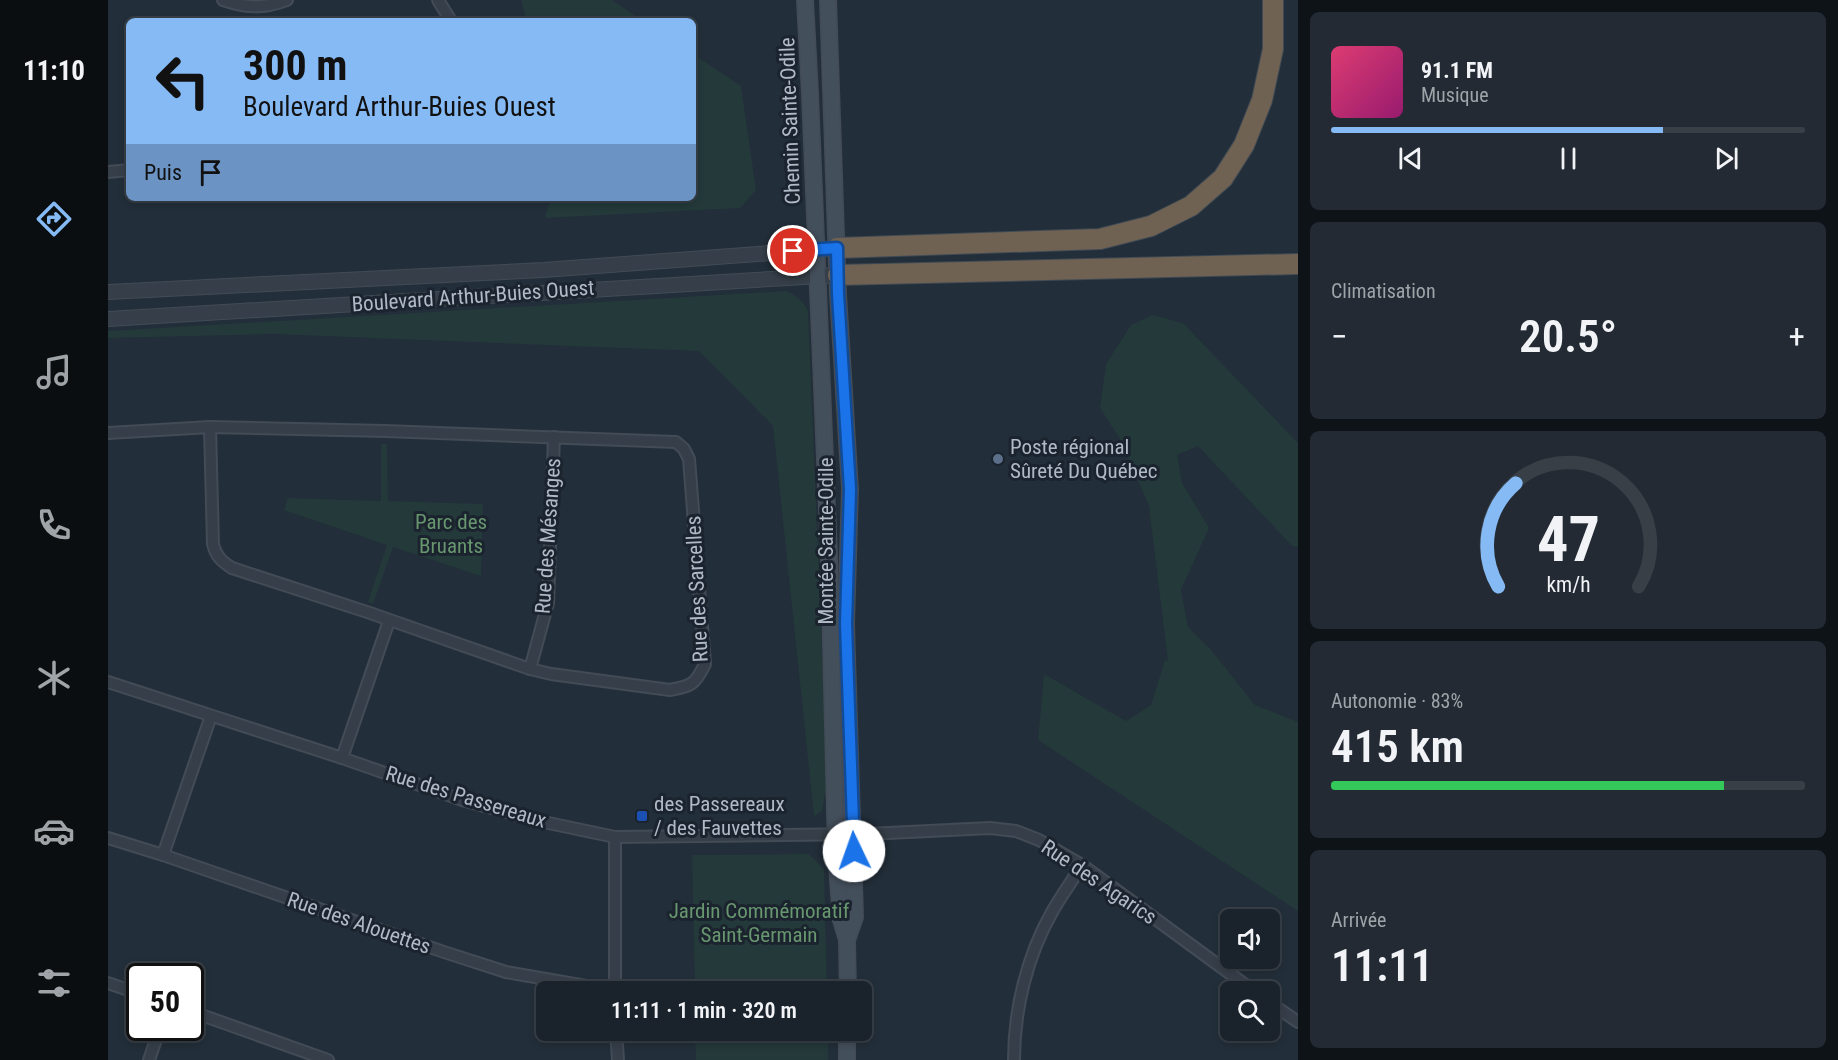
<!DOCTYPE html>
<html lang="fr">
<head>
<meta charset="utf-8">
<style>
  body { margin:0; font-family:"Roboto Condensed",sans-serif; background:#232a33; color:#f1f3f6; height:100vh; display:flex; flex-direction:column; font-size:22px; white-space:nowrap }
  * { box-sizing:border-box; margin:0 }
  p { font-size:20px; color:#9fa4a9 }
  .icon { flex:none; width:33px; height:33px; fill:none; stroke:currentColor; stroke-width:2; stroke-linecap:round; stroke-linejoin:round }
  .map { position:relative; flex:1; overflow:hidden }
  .side { display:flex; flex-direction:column; gap:12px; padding:12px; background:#0e1318; width:540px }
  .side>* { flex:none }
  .top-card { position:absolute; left:18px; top:18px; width:570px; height:183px; border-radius:9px; box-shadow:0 3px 9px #0003,0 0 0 2px #383f47; background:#86baf5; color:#111; overflow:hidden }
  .buttons { position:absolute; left:1112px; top:909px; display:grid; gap:12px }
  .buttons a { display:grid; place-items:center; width:60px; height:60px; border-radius:9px; background:#1a222b; box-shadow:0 3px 9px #0003,0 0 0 2px #383f47; font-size:30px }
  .speed { position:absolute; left:18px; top:963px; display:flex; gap:12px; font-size:30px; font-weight:700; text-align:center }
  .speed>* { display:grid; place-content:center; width:78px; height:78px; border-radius:50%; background:#1a222b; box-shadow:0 3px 9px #0003,0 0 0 2px #383f47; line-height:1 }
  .speed .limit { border:3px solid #111; border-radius:9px; background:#fff; color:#111 }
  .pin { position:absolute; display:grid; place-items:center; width:51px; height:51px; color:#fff; margin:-26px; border:3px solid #fff; border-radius:50%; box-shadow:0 2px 6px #0007 }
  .me { position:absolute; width:66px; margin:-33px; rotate:357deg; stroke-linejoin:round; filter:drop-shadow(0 0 4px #0008) }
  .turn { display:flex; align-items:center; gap:21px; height:126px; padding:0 18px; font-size:27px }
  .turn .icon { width:78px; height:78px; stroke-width:2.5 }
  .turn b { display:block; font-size:42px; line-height:51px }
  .then { display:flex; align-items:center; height:57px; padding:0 18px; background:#0003; gap:12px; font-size:22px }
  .big { font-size:45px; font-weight:600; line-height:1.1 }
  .side .widget { flex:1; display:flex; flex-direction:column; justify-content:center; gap:9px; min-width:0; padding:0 21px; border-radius:9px; background:#232a33 }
  .side .dial { align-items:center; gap:0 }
  .dial svg { height:156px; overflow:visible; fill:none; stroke:#383f47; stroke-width:7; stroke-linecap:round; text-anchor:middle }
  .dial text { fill:#f1f3f6; stroke:none }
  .song { display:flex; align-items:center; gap:18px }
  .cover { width:72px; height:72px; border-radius:9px; background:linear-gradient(135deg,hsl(340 70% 55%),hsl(320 70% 35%)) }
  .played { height:6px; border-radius:3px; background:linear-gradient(90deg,#86baf5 70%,#383f47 70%) }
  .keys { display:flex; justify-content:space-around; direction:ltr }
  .heat { display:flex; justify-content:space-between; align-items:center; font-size:33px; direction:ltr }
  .charge { height:9px; border-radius:4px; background:linear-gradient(90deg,#34c759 83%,#383f47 0) }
  .trip { position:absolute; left:428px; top:981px; width:336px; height:60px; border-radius:9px; background:#1a222b; box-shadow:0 3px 9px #0003,0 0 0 2px #383f47; font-weight:600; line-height:60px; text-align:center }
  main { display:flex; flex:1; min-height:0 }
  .tab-bar { display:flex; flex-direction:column; width:108px; justify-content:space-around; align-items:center; background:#0a0e11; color:#9fa4a9 }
  .tab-bar .icon { width:42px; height:42px }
  .tab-bar .on { color:#86baf5 }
  .tab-bar b { font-size:27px; color:#f1f3f6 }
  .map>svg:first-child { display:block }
  .green { fill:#24393a }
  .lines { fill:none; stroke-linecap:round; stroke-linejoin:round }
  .minor-casing { stroke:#424b56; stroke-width:14 }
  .tertiary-casing { stroke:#424b56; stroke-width:16 }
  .secondary-casing { stroke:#424b56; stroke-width:18 }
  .motorway-casing { stroke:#404a54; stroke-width:22 }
  .minor { stroke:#363f49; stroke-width:10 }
  .tertiary { stroke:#363f49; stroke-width:14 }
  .secondary { stroke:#444f5c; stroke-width:15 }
  .motorway { stroke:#6f6253; stroke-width:20 }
  .route-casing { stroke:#114b97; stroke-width:15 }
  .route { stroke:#1a73e8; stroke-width:10 }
  .service-dot { fill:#5c6f8a; stroke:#1b242e; stroke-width:2 }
  .transit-dot { fill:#1a4fb4; stroke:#1b242e; stroke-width:2 }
  .labels { text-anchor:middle; stroke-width:6; stroke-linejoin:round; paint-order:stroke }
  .street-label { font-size:21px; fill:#b0bac6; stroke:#1b242e }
  .poi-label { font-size:21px; fill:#b0bac6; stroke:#1b242e; text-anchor:start }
  .park-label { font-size:21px; fill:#68966f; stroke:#1b242e }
</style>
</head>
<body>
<main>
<nav class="tab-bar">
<b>11:10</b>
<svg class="icon on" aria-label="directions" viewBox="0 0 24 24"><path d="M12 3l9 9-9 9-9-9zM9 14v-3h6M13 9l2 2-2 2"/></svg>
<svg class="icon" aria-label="music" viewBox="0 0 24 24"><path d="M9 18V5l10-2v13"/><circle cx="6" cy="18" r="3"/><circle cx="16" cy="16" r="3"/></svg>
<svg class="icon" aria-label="phone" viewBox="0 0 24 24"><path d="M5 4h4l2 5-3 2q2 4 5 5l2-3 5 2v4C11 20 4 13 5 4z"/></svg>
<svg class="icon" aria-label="climate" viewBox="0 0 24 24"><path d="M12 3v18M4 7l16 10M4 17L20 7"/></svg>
<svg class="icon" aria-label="car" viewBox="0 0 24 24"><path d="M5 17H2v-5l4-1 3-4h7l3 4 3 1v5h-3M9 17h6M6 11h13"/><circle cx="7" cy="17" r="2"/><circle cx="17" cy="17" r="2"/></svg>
<svg class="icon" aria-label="filters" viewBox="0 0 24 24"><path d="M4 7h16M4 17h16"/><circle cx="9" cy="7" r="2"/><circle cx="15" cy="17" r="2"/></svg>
</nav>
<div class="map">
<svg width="1190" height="1060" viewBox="0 0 1190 1060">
  <rect width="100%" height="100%" fill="#222e39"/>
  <!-- green -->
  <g class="green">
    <polygon points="413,0 504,0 535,21 422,21 417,16"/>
    <polygon points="585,54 633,86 648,190 632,208 437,218 443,198 585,198"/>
    <path d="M678,291C689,296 695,300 700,311L720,793L717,794L714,811L706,816L665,426L591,351L165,334L0,338V331Z"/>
    <polygon points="1044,315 1075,323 1190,443 1190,547 1184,546 1090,446 1069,455 1074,483 1101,528 1073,590 1080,627 1104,651 1147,705 1190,722 1190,911 930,740 936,674 1018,721 1043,705 1057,660 1060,661 1041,506 1012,439 992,408 998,364 1023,325"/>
    <polygon points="273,444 279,444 280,501 375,504 373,576 285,547 265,604 260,602 279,545 176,510 180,498 273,501"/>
    <polygon points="701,854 716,869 719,991 587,991 584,855"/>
    <polygon points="587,1031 720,1031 720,1060 588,1060"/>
  </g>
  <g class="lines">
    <defs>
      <g id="minor">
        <path d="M115,0C139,8 155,9 179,0"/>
        <polyline points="330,0 343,21"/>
        <polyline points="0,172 21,170"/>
        <path d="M0,433L102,427L277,431L568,442L576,449L581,459L597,664C587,685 583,686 562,690L443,674L422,669L259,612L124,568C113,561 108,556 105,544L102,427"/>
        <polyline points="422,669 440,603 446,437"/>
        <polyline points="0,682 234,758 354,800 431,821 507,837 760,834 882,828 908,831 931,840 974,865 1147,992"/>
        <polyline points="234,758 281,621"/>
        <polyline points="0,838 55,855 336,952 398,972 507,991"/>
        <polyline points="55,855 103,716"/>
        <polyline points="0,983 32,994"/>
        <polyline points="507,992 507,837"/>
        <polyline points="1161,1002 1190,1022"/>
        <polyline points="82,1011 220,1060"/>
        <polyline points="508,1030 510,1060"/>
        <polyline points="41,1060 52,1028"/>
        <path d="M906,1060C906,1010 919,956 944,912C953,896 964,881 974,865"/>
      </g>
      <g id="tertiary">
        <polyline points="0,292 436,270 729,248"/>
        <polyline points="0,319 730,275"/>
      </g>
      <g id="secondary">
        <polyline points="697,0 702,94 721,557 728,852 733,920 739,940 740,992"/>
        <polyline points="720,0 730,294 742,489 738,624 747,917 739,940"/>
        <polyline points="739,1060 739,1030"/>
      </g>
      <g id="motorway">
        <polyline points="729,248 992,239 1043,226 1083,206 1115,178 1136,145 1154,100 1165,49 1165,0"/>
        <polyline points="730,275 1190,264"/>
      </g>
    </defs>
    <!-- minor casing -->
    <use href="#minor" class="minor-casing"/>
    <!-- tertiary casing -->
    <use href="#tertiary" class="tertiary-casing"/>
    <!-- secondary casing -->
    <use href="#secondary" class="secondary-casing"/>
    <!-- motorway casing -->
    <use href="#motorway" class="motorway-casing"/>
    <!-- minor -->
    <use href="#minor" class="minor"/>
    <!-- tertiary -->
    <use href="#tertiary" class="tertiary"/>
    <!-- secondary -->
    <use href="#secondary" class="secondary"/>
    <!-- motorway -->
    <use href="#motorway" class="motorway"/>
  </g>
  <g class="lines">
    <defs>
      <polyline id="route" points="685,251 729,248 730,294 742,489 738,624 746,851"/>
    </defs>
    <!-- route casing -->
    <use href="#route" class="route-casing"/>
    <!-- route -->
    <use href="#route" class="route"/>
  </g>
  <!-- markers -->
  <circle class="service-dot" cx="890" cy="459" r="6"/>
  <rect class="transit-dot" x="528" y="810" width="12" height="12" rx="3"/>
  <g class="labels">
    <!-- street labels -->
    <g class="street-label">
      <text transform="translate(682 121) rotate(-92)" y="7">Chemin Sainte-Odile</text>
      <text transform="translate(365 296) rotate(-4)" y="7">Boulevard Arthur-Buies Ouest</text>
      <text transform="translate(440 536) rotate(-86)" y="7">Rue des Mésanges</text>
      <text transform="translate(718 541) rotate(-90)" y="7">Montée Sainte-Odile</text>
      <text transform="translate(589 589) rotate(-93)" y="7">Rue des Sarcelles</text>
      <text transform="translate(358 797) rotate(17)" y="7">Rue des Passereaux</text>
      <text transform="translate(991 882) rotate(34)" y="7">Rue des Agarics</text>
      <text transform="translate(251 923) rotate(19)" y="7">Rue des Alouettes</text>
    </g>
    <!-- poi labels -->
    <g class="poi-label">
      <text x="902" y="454">Poste régional<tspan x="902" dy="24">Sûreté Du Québec</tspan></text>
      <text x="546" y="811">des Passereaux<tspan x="546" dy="24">/ des Fauvettes</tspan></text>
    </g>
    <!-- park labels -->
    <g class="park-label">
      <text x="343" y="529">Parc des<tspan x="343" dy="24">Bruants</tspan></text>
      <text x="651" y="918">Jardin Commémoratif<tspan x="651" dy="24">Saint-Germain</tspan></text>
    </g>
  </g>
</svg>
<div class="buttons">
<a><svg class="icon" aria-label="sound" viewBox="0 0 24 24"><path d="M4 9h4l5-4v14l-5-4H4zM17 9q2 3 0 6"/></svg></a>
<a><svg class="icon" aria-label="search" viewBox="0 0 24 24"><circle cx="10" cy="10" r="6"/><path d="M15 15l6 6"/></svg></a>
</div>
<div class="speed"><div class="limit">50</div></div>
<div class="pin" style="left:685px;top:251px;background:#d93025"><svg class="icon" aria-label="arrive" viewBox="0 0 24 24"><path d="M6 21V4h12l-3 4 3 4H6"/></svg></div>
<svg class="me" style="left:746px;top:851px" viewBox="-20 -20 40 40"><circle r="19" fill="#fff"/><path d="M0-13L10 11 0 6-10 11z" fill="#1a73e8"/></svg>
<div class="trip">11:11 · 1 min · 320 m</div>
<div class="top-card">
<div class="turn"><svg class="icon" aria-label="left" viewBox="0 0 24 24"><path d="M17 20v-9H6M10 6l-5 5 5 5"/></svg><div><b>300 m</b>Boulevard Arthur-Buies Ouest</div></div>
<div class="then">Puis<svg class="icon" aria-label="arrive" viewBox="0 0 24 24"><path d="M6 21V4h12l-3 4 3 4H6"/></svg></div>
</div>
</div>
<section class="side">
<div class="widget">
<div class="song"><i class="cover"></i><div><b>91.1 FM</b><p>Musique</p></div></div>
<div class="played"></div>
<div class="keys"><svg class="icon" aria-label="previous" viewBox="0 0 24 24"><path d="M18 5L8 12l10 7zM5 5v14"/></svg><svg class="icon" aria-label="pause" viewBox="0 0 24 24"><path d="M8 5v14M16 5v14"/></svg><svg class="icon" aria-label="next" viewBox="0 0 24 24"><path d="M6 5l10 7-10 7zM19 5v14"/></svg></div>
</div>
<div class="widget"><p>Climatisation</p>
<div class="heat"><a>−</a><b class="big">20.5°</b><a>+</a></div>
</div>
<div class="widget dial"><svg viewBox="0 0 100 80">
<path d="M14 69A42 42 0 1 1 86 69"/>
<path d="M14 69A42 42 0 0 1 23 16" stroke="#86baf5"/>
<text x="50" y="56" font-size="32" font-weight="700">47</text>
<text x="50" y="72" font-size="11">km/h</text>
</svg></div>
<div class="widget"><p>Autonomie · 83%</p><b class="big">415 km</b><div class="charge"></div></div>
<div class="widget"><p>Arrivée</p><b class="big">11:11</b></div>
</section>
</main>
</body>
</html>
